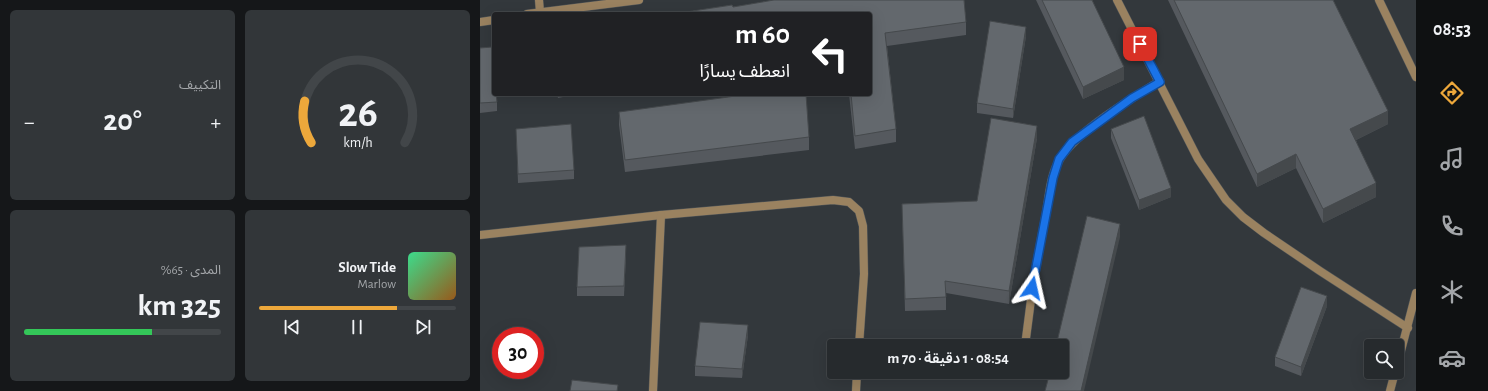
<!DOCTYPE html>
<html lang="ar">
<head>
<meta charset="utf-8">
<style>
  body { margin:0; font-family:"Alegreya Sans","Noto Sans Arabic",sans-serif; background:#323639; color:#f1f3f6; direction:rtl; height:100vh; display:flex; flex-direction:column; font-size:15px; white-space:nowrap }
  * { box-sizing:border-box; margin:0 }
  p { font-size:13px; color:#a4a7aa }
  .icon { flex:none; width:22px; height:22px; fill:none; stroke:currentColor; stroke-width:2; stroke-linecap:round; stroke-linejoin:round }
  .map { position:relative; flex:1; overflow:hidden; direction:ltr }
  .panel { display:flex; flex-direction:column; gap:10px; padding:10px; background:#151719; width:480px }
  .panel>* { flex:none }
  .top-card { position:absolute; left:12px; top:12px; width:380px; height:84px; border-radius:4px; box-shadow:0 4px 16px #0002,0 0 0 1px #424649; direction:rtl; background:#202124; color:#fff; overflow:hidden }
  .fabs { position:absolute; left:884px; top:339px; display:grid; gap:8px }
  .fabs a { display:grid; place-items:center; width:40px; height:40px; border-radius:4px; background:#262a2d; box-shadow:0 4px 16px #0002,0 0 0 1px #424649; font-size:20px }
  .speed { position:absolute; left:12px; top:327px; display:flex; gap:8px; font-size:20px; font-weight:700; text-align:center }
  .speed>* { display:grid; place-content:center; width:52px; height:52px; border-radius:50%; background:#262a2d; box-shadow:0 4px 16px #0002,0 0 0 1px #424649; line-height:1 }
  .speed .limit { border:6px solid #d22; background:#fff; color:#111 }
  .pin { position:absolute; display:grid; place-items:center; width:34px; height:34px; color:#fff; margin:-17px; border-radius:8px; box-shadow:0 2px 6px #0006 }
  .me { position:absolute; width:44px; margin:-22px; rotate:11deg; stroke-linejoin:round; filter:drop-shadow(0 0 3px #0008) }
  .turn { display:flex; align-items:center; gap:14px; height:84px; padding:0 16px; font-size:18px }
  .turn .icon { width:52px; height:52px; stroke-width:2.5 }
  .turn b { display:block; font-size:28px; line-height:34px }
  .big { font-size:30px; font-weight:600; line-height:1.1 }
  .panel .tile { flex:1; display:flex; flex-direction:column; justify-content:center; gap:6px; min-width:0; padding:0 14px; border-radius:6px; background:#323639 }
  .panel .dial { align-items:center; gap:0 }
  .dial svg { height:104px; overflow:visible; fill:none; stroke:#424649; stroke-width:7; stroke-linecap:round; text-anchor:middle }
  .dial text { fill:#f1f3f6; stroke:none }
  .song { display:flex; align-items:center; gap:12px }
  .cover { width:48px; height:48px; border-radius:6px; background:linear-gradient(135deg,hsl(150 70% 55%),hsl(30 70% 35%)) }
  .played { height:4px; border-radius:2px; background:linear-gradient(90deg,#eda83b 70%,#424649 70%) }
  .keys { display:flex; justify-content:space-around; direction:ltr }
  .heat { display:flex; justify-content:space-between; align-items:center; font-size:22px; direction:ltr }
  .charge { height:6px; border-radius:3px; background:linear-gradient(90deg,#34c759 65%,#424649 0) }
  .panel .tiles { flex:1; display:grid; gap:10px; grid-template-columns:repeat(2,1fr) }
  .trip { position:absolute; left:347px; top:339px; width:242px; height:40px; border-radius:4px; background:#262a2d; box-shadow:0 4px 16px #0002,0 0 0 1px #424649; font-weight:600; line-height:40px; text-align:center; direction:rtl }
  main { display:flex; flex:1; min-height:0 }
  .tab-bar { display:flex; flex-direction:column; width:72px; justify-content:space-around; align-items:center; background:#0f1112; color:#a4a7aa }
  .tab-bar .icon { width:28px; height:28px }
  .tab-bar .current { color:#eda83b }
  .tab-bar b { font-size:18px; color:#f1f3f6 }
  .map>svg:first-child { display:block }
  .lines { fill:none; stroke-linecap:round; stroke-linejoin:round }
  .minor-casing { stroke:#505558; stroke-width:9 }
  .minor { stroke:#9a8260; stroke-width:8 }
  .wall { fill:#55595e }
  .shaded-wall { fill:#45494c }
  .building { fill:#63686d; stroke:#45494c }
  .route-casing { stroke:#114b97; stroke-width:10 }
  .route { stroke:#1a73e8; stroke-width:7 }
</style>
</head>
<body>
<main>
<nav class="tab-bar">
<b>08:53</b>
<svg class="icon current" aria-label="directions" viewBox="0 0 24 24"><path d="M12 3l9 9-9 9-9-9zM9 14v-3h6M13 9l2 2-2 2"/></svg>
<svg class="icon" aria-label="music" viewBox="0 0 24 24"><path d="M9 18V5l10-2v13"/><circle cx="6" cy="18" r="3"/><circle cx="16" cy="16" r="3"/></svg>
<svg class="icon" aria-label="phone" viewBox="0 0 24 24"><path d="M5 4h4l2 5-3 2q2 4 5 5l2-3 5 2v4C11 20 4 13 5 4z"/></svg>
<svg class="icon" aria-label="climate" viewBox="0 0 24 24"><path d="M12 3v18M4 7l16 10M4 17L20 7"/></svg>
<svg class="icon" aria-label="car" viewBox="0 0 24 24"><path d="M5 17H2v-5l4-1 3-4h7l3 4 3 1v5h-3M9 17h6M6 11h13"/><circle cx="7" cy="17" r="2"/><circle cx="17" cy="17" r="2"/></svg>
</nav>
<div class="map">
<svg width="936" height="391" viewBox="0 0 936 391">
  <rect width="100%" height="100%" fill="#33383c"/>
  <g class="lines">
    <defs>
      <g id="minor">
        <polyline points="59,0 60,12"/>
        <polyline points="637,0 718,159 746,200 763,217 784,233 840,271 928,328"/>
        <polyline points="899,0 936,77"/>
        <polyline points="47,14 159,0"/>
        <polyline points="0,22 14,20"/>
        <polyline points="0,235 181,215 353,200 369,202 379,211 383,226 384,274 379,346"/>
        <path d="M545,346C550,302 557,258 566,214C569,197 570,175 580,159C596,132 652,98 680,81"/>
        <polyline points="917,366 936,293"/>
        <polyline points="173,391 181,215"/>
        <polyline points="376,391 377,372"/>
        <polyline points="910,391 915,372"/>
      </g>
    </defs>
    <!-- minor casing -->
    <use href="#minor" class="minor-casing"/>
    <!-- minor -->
    <use href="#minor" class="minor"/>
  </g>
  <!-- wall -->
  <g class="wall">
    <polygon points="294,0 484,0 486,22 486,35 407,46 416,129 416,142 375,149 369,94 390,94 390,14 193,14 252,5 253,7"/>
    <polygon points="556,0 612,0 644,80 603,99"/>
    <polygon points="688,0 853,0 908,124 876,140 896,197 843,223 816,168 777,187"/>
    <polygon points="546,36 533,118 497,113 497,103"/>
    <polygon points="0,48 17,102 17,111 0,113"/>
    <polygon points="77,94 98,94 78,98"/>
    <polygon points="139,112 329,137 329,150 145,172 139,125"/>
    <polygon points="36,129 94,170 94,179 38,183"/>
    <polygon points="631,129 691,197 659,210 631,138"/>
    <polygon points="557,138 529,304 466,293 466,310 425,311 422,204 497,201"/>
    <polygon points="146,255 144,296 97,296 97,287"/>
    <polygon points="847,306 821,376 795,366 795,357"/>
    <polygon points="268,335 262,378 215,376 215,366"/>
  </g>
  <!-- shaded-wall -->
  <g class="shaded-wall">
    <polygon points="546,27 546,36 533,118 533,109"/>
    <polygon points="644,67 644,80 603,99 603,87"/>
    <polygon points="908,111 908,124 870,143 870,129"/>
    <polygon points="557,126 557,138 529,304 529,291"/>
    <polygon points="816,154 816,168 777,187 777,174"/>
    <polygon points="896,183 896,197 843,223 843,209"/>
    <polygon points="691,188 691,197 659,210 659,200"/>
    <polygon points="640,224 640,237 604,391 601,391"/>
    <polygon points="847,296 847,306 821,376 821,367"/>
    <polygon points="268,325 268,335 262,378 262,369"/>
  </g>
  <!-- building -->
  <g class="building">
    <polygon points="294,0 484,0 486,22 405,33 416,129 375,136 371,94 390,94 390,14 193,14 252,5 253,7"/>
    <polygon points="562,0 612,0 644,67 603,87"/>
    <polygon points="694,0 853,0 908,111 870,129 896,183 843,209 816,154 777,174"/>
    <polygon points="510,21 546,27 533,109 497,103"/>
    <polygon points="12,47 14,72 14,94 16,94 17,102 0,103 0,48"/>
    <polygon points="270,94 326,94 329,137 145,160 139,112"/>
    <polygon points="664,116 691,188 659,200 631,129"/>
    <polygon points="511,118 557,126 529,291 465,281 466,297 425,299 422,204 497,201"/>
    <polygon points="91,124 94,170 38,174 36,129"/>
    <polygon points="607,216 640,224 601,391 565,391 570,372 582,372 582,346 576,346"/>
    <polygon points="146,245 144,286 97,287 99,247"/>
    <polygon points="821,287 847,296 821,367 795,357"/>
    <polygon points="220,322 268,325 262,369 215,366"/>
    <polygon points="92,380 138,385 137,391 90,391"/>
  </g>
  <g class="lines">
    <defs>
      <polyline id="route" points="552,288 573,178 579,159 592,142 652,98 680,82 660,44"/>
    </defs>
    <!-- route casing -->
    <use href="#route" class="route-casing"/>
    <!-- route -->
    <use href="#route" class="route"/>
  </g>
</svg>
<div class="fabs">
<a><svg class="icon" aria-label="search" viewBox="0 0 24 24"><circle cx="10" cy="10" r="6"/><path d="M15 15l6 6"/></svg></a>
</div>
<div class="speed"><div class="limit">30</div></div>
<div class="pin" style="left:660px;top:44px;background:#d93025"><svg class="icon" aria-label="arrive" viewBox="0 0 24 24"><path d="M6 21V4h12l-3 4 3 4H6"/></svg></div>
<svg class="me" style="left:552px;top:288px" viewBox="-20 -20 40 40"><path d="M0-17L14 15 0 8-14 15z" fill="#1a73e8" stroke="#fff" stroke-width="4"/></svg>
<div class="trip">08:54 · 1 دقيقة · 70 m</div>
<div class="top-card">
<div class="turn"><svg class="icon" aria-label="left" viewBox="0 0 24 24"><path d="M17 20v-9H6M10 6l-5 5 5 5"/></svg><div><b>60 m</b>انعطف يسارًا</div></div>
</div>
</div>
<section class="panel">
<div class="tiles">
<div class="tile dial"><svg viewBox="0 0 100 80">
<path d="M14 69A42 42 0 1 1 86 69"/>
<path d="M14 69A42 42 0 0 1 9 37" stroke="#eda83b"/>
<text x="50" y="56" font-size="32" font-weight="700">26</text>
<text x="50" y="72" font-size="11">km/h</text>
</svg></div>
<div class="tile"><p>التكييف</p>
<div class="heat"><a>−</a><b class="big">20°</b><a>+</a></div>
</div>
<div class="tile">
<div class="song"><i class="cover"></i><div><b>Slow Tide</b><p>Marlow</p></div></div>
<div class="played"></div>
<div class="keys"><svg class="icon" aria-label="previous" viewBox="0 0 24 24"><path d="M18 5L8 12l10 7zM5 5v14"/></svg><svg class="icon" aria-label="pause" viewBox="0 0 24 24"><path d="M8 5v14M16 5v14"/></svg><svg class="icon" aria-label="next" viewBox="0 0 24 24"><path d="M6 5l10 7-10 7zM19 5v14"/></svg></div>
</div>
<div class="tile"><p>المدى · 65%</p><b class="big">325 km</b><div class="charge"></div></div>
</div>
</section>
</main>
</body>
</html>
